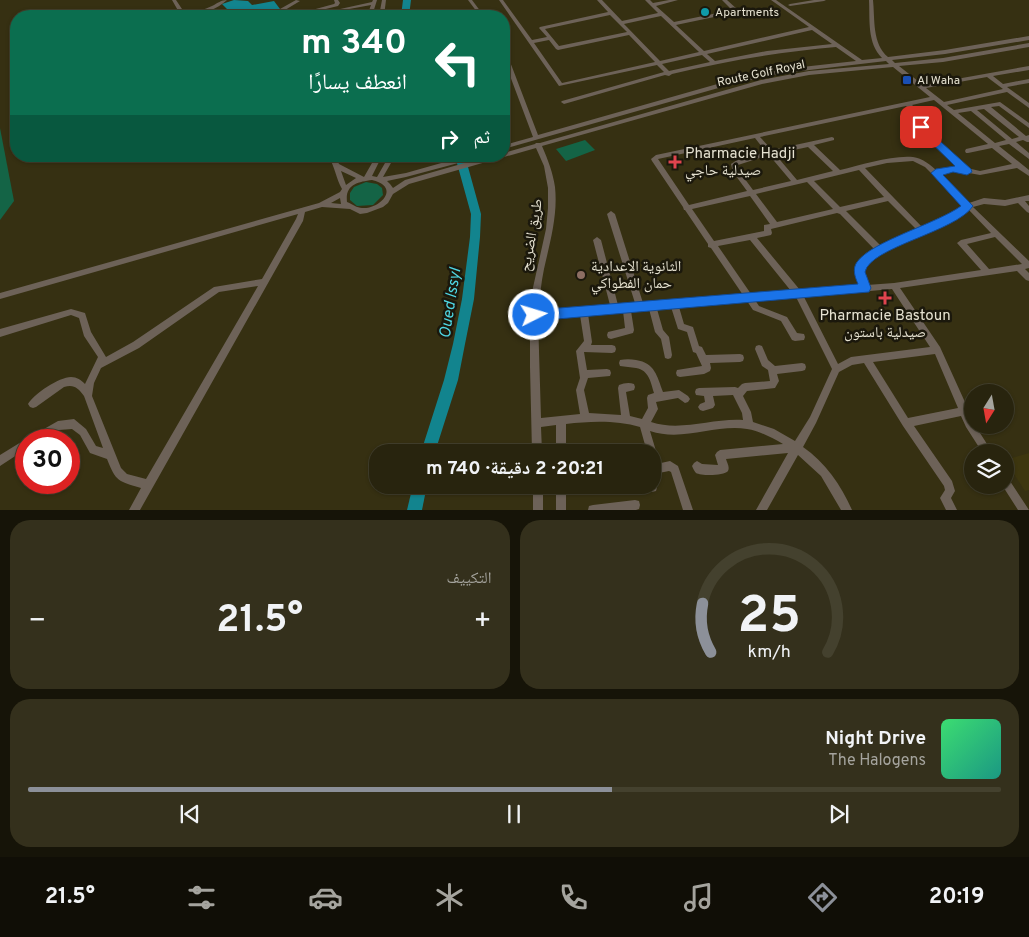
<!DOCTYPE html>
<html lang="ar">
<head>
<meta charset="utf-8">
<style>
  body { margin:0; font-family:Overpass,"Noto Naskh Arabic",sans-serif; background:#34301c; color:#f1f3f6; direction:rtl; height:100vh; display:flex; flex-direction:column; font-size:19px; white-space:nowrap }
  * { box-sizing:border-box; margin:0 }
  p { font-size:16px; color:#a5a49e }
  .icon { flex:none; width:28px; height:28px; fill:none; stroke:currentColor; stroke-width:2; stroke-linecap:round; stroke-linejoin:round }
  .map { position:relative; height:510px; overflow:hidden; direction:ltr }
  .panel { display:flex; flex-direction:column; gap:10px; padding:10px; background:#161408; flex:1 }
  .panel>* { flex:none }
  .guide { position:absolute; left:10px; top:10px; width:500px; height:152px; border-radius:20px; box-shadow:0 1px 4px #0004,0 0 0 1px #44412e; direction:rtl; background:#0b6e4f; color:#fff; overflow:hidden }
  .needle { width:32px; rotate:191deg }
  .tools { position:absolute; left:964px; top:384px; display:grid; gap:10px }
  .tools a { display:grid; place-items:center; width:50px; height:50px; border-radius:50%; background:#28240e; box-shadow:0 1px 4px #0004,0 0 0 1px #44412e; font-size:25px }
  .speed { position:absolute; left:15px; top:429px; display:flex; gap:10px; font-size:25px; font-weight:700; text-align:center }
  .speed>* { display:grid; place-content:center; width:65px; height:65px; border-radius:50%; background:#28240e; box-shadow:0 1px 4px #0004,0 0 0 1px #44412e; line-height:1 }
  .speed .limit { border:8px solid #d22; background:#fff; color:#111 }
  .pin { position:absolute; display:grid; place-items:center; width:42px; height:42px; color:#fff; margin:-21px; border-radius:10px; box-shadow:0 2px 8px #0006 }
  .me { position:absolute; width:55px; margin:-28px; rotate:85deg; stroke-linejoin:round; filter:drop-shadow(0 0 4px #0008) }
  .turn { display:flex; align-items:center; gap:18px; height:105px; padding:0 20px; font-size:22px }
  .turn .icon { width:65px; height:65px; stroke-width:2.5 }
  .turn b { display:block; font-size:35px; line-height:42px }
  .then { display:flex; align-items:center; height:48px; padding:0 20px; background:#0003; gap:10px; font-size:19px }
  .big { font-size:38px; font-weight:700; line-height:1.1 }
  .panel .card { flex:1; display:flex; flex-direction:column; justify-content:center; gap:8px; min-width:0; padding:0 18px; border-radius:20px; background:#34301c }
  .panel .dial { align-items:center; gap:0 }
  .dial svg { height:130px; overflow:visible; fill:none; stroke:#44412e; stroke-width:7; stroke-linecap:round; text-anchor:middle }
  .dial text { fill:#f1f3f6; stroke:none }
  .song { display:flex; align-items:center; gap:15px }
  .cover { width:60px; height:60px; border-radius:8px; background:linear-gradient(135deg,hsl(140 70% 55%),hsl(170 70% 35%)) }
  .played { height:5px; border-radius:2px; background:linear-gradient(90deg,#8c9099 60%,#44412e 60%) }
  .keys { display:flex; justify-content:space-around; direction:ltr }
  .heat { display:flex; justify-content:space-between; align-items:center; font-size:28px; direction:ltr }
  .panel .tiles { flex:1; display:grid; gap:10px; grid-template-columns:1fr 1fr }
  .card:last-child { grid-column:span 2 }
  .trip { position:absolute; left:369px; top:444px; width:292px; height:50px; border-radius:20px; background:#28240e; box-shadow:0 1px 4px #0004,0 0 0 1px #44412e; font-weight:700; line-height:50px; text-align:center; direction:rtl }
  .menu { display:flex; height:80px; justify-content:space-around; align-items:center; background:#100e06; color:#a5a49e }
  .menu .icon { width:35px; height:35px }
  .menu .on { color:#8c9099 }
  .menu b { font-size:22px; color:#f1f3f6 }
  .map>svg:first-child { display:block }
  .built { fill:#3d360f }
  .green { fill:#146446 }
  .water { fill:#12848e }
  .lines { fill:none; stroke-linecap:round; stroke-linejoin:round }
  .river { fill:#12848e; fill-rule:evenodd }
  .minor { fill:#6d6258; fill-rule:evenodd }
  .route { fill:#1a73e8; stroke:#114b97 }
  .culture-dot { fill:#0f9aa8; stroke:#1b180c; stroke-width:2 }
  .transit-dot { fill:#1a4fb4; stroke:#1b180c; stroke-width:2 }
  .health-dot { fill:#e0444e; stroke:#1b180c; stroke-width:2 }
  .education-dot { fill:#8d6e63; stroke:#1b180c; stroke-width:2 }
  .labels { text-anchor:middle; stroke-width:5; stroke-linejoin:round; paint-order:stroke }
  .far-poi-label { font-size:12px; fill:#e6e2d1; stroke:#1b180c; text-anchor:start }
  .far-street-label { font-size:12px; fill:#e6e2d1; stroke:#1b180c }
  .poi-label { font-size:15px; fill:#e6e2d1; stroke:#1b180c; text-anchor:start }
  .street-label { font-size:15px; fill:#e6e2d1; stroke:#1b180c }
  .water-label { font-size:16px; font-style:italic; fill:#4fd6e3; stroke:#1b180c }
</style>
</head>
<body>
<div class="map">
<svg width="1029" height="510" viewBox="0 0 1029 510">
  <rect width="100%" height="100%" fill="#363012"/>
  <!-- built -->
  <polygon class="built" points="1029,453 1029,490 1025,491 1005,460"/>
  <!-- green -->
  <g class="green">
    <polygon points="0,128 14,201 0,220"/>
    <polygon points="585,140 595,150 566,161 556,149"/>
    <polygon points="366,182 377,184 382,188 383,195 373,205 357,206 350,200 350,193 354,187"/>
  </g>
  <!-- water -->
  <polygon class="water" points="234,0 248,1 252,5 274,1 280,9 255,16 232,14 222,4"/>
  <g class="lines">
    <!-- river -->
    <g class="river">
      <polygon points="403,0 411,0 409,16 401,16"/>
      <polygon points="455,156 465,156 481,214 480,237 474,299 465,344 458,380 435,452 421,452 444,380 453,344 462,299 470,237 471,214"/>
      <polygon points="413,485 427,485 422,510 407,510"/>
    </g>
    <!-- minor -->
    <g class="minor">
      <path d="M172,0H176L184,12C194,13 203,10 212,6C218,3 221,0 227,0C215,11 196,17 180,14Z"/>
      <polygon points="296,0 300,1 285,10 290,16 334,4 335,3 334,0 338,0 340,3 338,6 297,16 285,16 280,10 280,9"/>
      <polygon points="373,0 377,0 372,16 367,16 371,5 333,12 331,11 372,2"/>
      <polygon points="382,0 386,0 384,16 379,16"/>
      <polygon points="468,0 472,0 484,16 480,16"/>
      <path d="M499,0H503L532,40L547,37L539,28L540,27L608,12L597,0H602L622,21L658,13L645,0H650L653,3L669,0H678L656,6L674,22L732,10L722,0H727L738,10V12L676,25L704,51L809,27L771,0H776L862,60L882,58C867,43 870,20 869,0H873C875,19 872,44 888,57L945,50L1029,36V40L945,54L892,60L895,63L943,58L1029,43V47L943,62L899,66L923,85L1029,66V70L993,76L1003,84L1029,79V83L1007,87L1029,103V108L1007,92L947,105L954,110L1000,102L1029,123V128L999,106L991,107L1026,136L1029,135V142H1027L1023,140L1016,142L1029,153V159L1009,144L999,146L1029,170V176L1017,168L980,175L969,173L967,174L957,171L941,174L969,203L984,198L1005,200L1029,195V201H1025L1029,206V213L1027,212L1018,203L1005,206L984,204L973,207L1029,261V268L1025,269L1029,273V281L1026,280L1017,271L900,288L940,347L969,411L972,421V425H975L992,452H982L966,427L961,416L914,426L952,481L955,491L951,498L957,510H946L940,498L945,490L944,486L903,426L864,363L852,365L839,372L816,423L803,447C825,462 841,485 852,510H841L821,476L798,455L767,510H756L788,453L726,459C727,463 730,467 728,471C724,476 701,476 696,473C694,471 693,468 692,466L694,463L697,461L702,464L718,465L715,455L717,452L720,450L783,444C772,438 760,431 747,429C715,424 683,442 650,431L659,461L661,463L670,461L678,466L693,510H683L671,472L669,471L659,473L652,468V452H647L640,427C617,420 590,421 566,424V452H556V425L541,427L542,452H532L530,367V315L532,292L546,229L548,208V188L544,166L536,148L504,157L502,156H504V153L535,144L536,143H540L761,80L809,71L889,64L886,61L784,73L736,83L504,149V145L533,137L504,60V52L507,54L538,135L735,79L784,69L856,61L836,47C780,52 726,61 672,74L669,76L665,75L564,104L561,102L562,101L664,72L657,65L559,86ZM610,15L627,32L559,46L545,29ZM661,16L699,52L660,61L624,24ZM812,30L832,44L767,51L715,61L707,54ZM629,35L655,62L562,83L534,43L549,40L556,49L558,50ZM702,55L710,62L669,71L662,64ZM893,67L930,97L656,155L651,159L652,161L683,207L684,210H685L708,244V247L711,248L743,295L643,303L615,214L611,211L607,214L635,303L618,305L601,240L597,237L593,240L610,305L538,311C540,297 541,283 544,269C550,242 558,215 555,187C553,173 548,160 542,146L762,84L809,75ZM987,77L1003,89L944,102L926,88ZM934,100L988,144L966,149L965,151L966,153H968L992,148L1012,164L980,171L967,168L924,129L930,120L912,105ZM906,106L924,120L918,129L919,130L957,167L937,171C931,165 922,158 913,157C892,155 861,165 840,170L814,145L834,140V138L832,137L772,150L760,137ZM984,109L1019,137L1012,139L977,110ZM971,111L1006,140L995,143L958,113ZM755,138L766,152L737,160L731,164L733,172L747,191L689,205L658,159ZM808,147L833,171L797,180L775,154ZM769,155L791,181L753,190L739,171L738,165ZM913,161L925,167L963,205L949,216L923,228L865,168L887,163ZM859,170L884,197L840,207L814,181ZM807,182L833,209L777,222L756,194ZM750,196L770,224L764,225V231L714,241L692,209ZM888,201L917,230L881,246L846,211ZM968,209L991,233L961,240L957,243L981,270L894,283L867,285L864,275L865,266L883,252L955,220ZM837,213L840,214L875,250L857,265L856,275L860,286L800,290L757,238L771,235L772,233L771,229ZM995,237L1022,264L989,269L967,244ZM750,240L791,291L751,294L718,246ZM892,289L930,347L851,357L838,364L804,297ZM796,297L832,369L810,417L795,441L774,429L753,422L751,412L743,396L747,391L775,388L779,381L777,374L802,371L805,370L806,367L805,364L802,363L775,366L768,360L762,346L759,345L756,346L755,349L762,366L768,370L770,381L745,383L742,384L738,388L735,387L699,388L696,389L695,392L696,395L704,396L705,402L700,404L698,407L700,410L703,411L713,408L715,405L713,396L733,395L742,413L743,420C712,418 681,432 651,422L658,409L656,402L678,398L685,403L688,402L690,399L688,396L679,390L663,392C657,376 655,363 636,360C631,359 625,359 620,360L619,363L620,366C625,367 631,367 636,368C649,370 651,383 654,393L648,395L647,398L648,408L642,419L630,416L626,392L634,390L635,387L634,384C629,382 624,383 619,385L618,388L621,415L589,413L584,390L588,378L610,376L611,373L610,370L607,369L587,370L584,352L612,353L615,352L616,349L615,346L612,345H591L592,342L588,314L623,311L625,328L608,332L607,335L608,338L611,339L633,333L634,330L631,311L649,309L655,332L661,339L665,358L668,359L671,358L672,355L669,337L663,330L657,309L671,307L678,329L687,332L693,352L696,353L702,366L677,370L676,373L677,376L680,377L704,374L710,371L711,368L710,363L740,362L743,361L744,358L743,355L740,354L706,355L702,347L699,346L693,327L684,324L679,307L747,301L753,310L781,321L792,340L795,341L804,340L805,337L804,334L797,333L787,317L759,306L755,300ZM580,315L584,341L576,351L580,378L576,390L580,414L541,418L538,318ZM935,354L958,408L908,418L873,362Z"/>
      <polygon points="814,0 826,0 824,1 790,6 788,5 790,4"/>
      <path d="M328,156H335L339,164L364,177L376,156H382L372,176L377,177L389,156H395L383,177L406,173L466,156H478L477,158L406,177L387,181L390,184L393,188L405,180L489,156H501L500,158L409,184L393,194L388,203L383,207L367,213L360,214L350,209L322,207L305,212L303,221L140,510H129L141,488C118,481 116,482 107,459L90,453L80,435L72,429L59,430L42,440H28L30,437L58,421L74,419L86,429L96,446L103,448L84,396C78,388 74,384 64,387L36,407L33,408L30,407L28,404C34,394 59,377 71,377C77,377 81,380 85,384L98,357L84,336L79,318L71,315L0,337V329L71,309L85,313L91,332L106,357L133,342L214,287L262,279L296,219L298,214L0,299V293L319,203L340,192L342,189C336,179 335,166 328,156ZM341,171L356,178L346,185ZM372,180C402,187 379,210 362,208C357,208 352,204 347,202C345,184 358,182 372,180ZM340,198L341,204L331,203ZM258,286L146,479L127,474L121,468L92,396L94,383L101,368L139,348L219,292Z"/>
      <polygon points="26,439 28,440 26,440 26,449 0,466 0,455"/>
      <path d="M652,474L655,476C658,480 658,486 656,491L652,492L648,491L647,485H652Z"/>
      <polygon points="1005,476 1008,478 1029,510 1018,510 1002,485 1005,485"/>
      <rect x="533" y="485" width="10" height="25"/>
      <rect x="556" y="485" width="10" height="25"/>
      <polygon points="635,500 639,501 640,505 639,509 636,510 588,510 589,506 593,505"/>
    </g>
  </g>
  <!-- route -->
  <path class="route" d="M921,124L971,169L972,172L967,175L953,172L943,175L973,206C956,232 870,247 865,272L871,288L869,292L534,321L530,319L528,315L534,310L858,284C855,277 852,269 857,262C872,241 936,224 961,206L931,173L936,169L955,166L918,130V125Z"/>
  <!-- markers -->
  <circle class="culture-dot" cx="705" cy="12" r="5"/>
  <rect class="transit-dot" x="902" y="75" width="10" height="10" rx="2.5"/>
  <g class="health-dot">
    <path d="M672.5 154.5h5v5h5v5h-5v5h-5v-5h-5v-5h5z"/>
    <path d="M882.5 290.5h5v5h5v5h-5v5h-5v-5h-5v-5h5z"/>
  </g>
  <circle class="education-dot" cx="581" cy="275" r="5"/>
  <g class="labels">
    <!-- far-poi labels -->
    <g class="far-poi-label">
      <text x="715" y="16">Apartments</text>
      <text x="917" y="84">Al Waha</text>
    </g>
    <!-- far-street labels -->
    <g class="far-street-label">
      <text transform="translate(761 73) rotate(-12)" y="4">Route Golf Royal</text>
    </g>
    <!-- poi labels -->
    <g class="poi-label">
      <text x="685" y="158">Pharmacie Hadji<tspan x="685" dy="17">صيدلية حاجي</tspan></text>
      <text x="591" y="271">الثانوية الاعدادية<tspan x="591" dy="17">حمان الفطواكي</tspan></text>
      <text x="885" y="320" text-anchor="middle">Pharmacie Bastoun<tspan x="885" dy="17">صيدلية باستون</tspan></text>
    </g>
    <!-- street labels -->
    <g class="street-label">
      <text transform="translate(531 235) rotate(-80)" y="5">طريق الضريح</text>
    </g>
    <!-- water labels -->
    <g class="water-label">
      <text transform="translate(449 303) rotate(-81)" y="6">Oued Issyl</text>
    </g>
  </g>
</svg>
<div class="tools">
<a><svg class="needle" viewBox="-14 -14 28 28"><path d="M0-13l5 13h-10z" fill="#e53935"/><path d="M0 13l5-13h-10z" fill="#a5a49e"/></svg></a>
<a><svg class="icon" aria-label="layers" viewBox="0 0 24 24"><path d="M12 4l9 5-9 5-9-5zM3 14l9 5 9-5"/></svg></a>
</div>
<div class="speed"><div class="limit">30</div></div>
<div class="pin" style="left:921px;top:127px;background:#d93025"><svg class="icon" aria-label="arrive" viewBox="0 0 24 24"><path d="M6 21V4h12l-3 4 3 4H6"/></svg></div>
<svg class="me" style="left:534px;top:315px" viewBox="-20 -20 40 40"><circle r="17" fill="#1a73e8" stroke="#fff" stroke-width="3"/><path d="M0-11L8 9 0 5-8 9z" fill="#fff"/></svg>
<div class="trip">20:21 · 2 دقيقة · 740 m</div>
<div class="guide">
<div class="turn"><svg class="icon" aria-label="left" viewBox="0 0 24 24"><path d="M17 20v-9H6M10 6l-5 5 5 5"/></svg><div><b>340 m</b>انعطف يسارًا</div></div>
<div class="then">ثم<svg class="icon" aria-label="right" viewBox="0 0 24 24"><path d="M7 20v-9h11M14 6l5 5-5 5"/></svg></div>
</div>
</div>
<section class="panel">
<div class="tiles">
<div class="card dial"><svg viewBox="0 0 100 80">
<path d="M14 69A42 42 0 1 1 86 69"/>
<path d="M14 69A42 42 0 0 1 9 39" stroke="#8c9099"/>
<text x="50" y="56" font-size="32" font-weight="700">25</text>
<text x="50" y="72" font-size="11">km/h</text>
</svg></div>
<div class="card"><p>التكييف</p>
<div class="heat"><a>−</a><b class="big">21.5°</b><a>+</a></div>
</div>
<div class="card">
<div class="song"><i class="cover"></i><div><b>Night Drive</b><p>The Halogens</p></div></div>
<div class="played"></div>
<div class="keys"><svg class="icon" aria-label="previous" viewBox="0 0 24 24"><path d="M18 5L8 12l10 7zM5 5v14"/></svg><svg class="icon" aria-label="pause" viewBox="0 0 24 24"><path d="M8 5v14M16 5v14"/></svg><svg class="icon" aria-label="next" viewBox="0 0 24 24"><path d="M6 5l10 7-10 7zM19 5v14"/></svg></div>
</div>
</div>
</section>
<nav class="menu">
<b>20:19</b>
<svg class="icon on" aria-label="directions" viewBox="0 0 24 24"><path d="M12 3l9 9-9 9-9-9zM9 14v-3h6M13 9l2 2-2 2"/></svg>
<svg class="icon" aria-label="music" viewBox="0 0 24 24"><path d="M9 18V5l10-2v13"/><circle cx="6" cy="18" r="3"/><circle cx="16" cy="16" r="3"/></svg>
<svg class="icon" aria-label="phone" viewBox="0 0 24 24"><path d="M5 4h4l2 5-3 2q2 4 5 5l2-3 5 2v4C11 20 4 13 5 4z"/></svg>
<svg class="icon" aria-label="climate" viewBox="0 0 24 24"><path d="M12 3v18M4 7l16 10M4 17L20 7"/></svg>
<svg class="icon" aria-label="car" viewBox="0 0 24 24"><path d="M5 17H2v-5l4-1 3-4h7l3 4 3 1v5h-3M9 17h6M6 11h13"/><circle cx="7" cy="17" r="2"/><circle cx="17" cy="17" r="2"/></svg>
<svg class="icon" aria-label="filters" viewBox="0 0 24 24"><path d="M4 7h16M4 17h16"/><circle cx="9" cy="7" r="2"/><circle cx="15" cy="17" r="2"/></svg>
<b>21.5°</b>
</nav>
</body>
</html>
